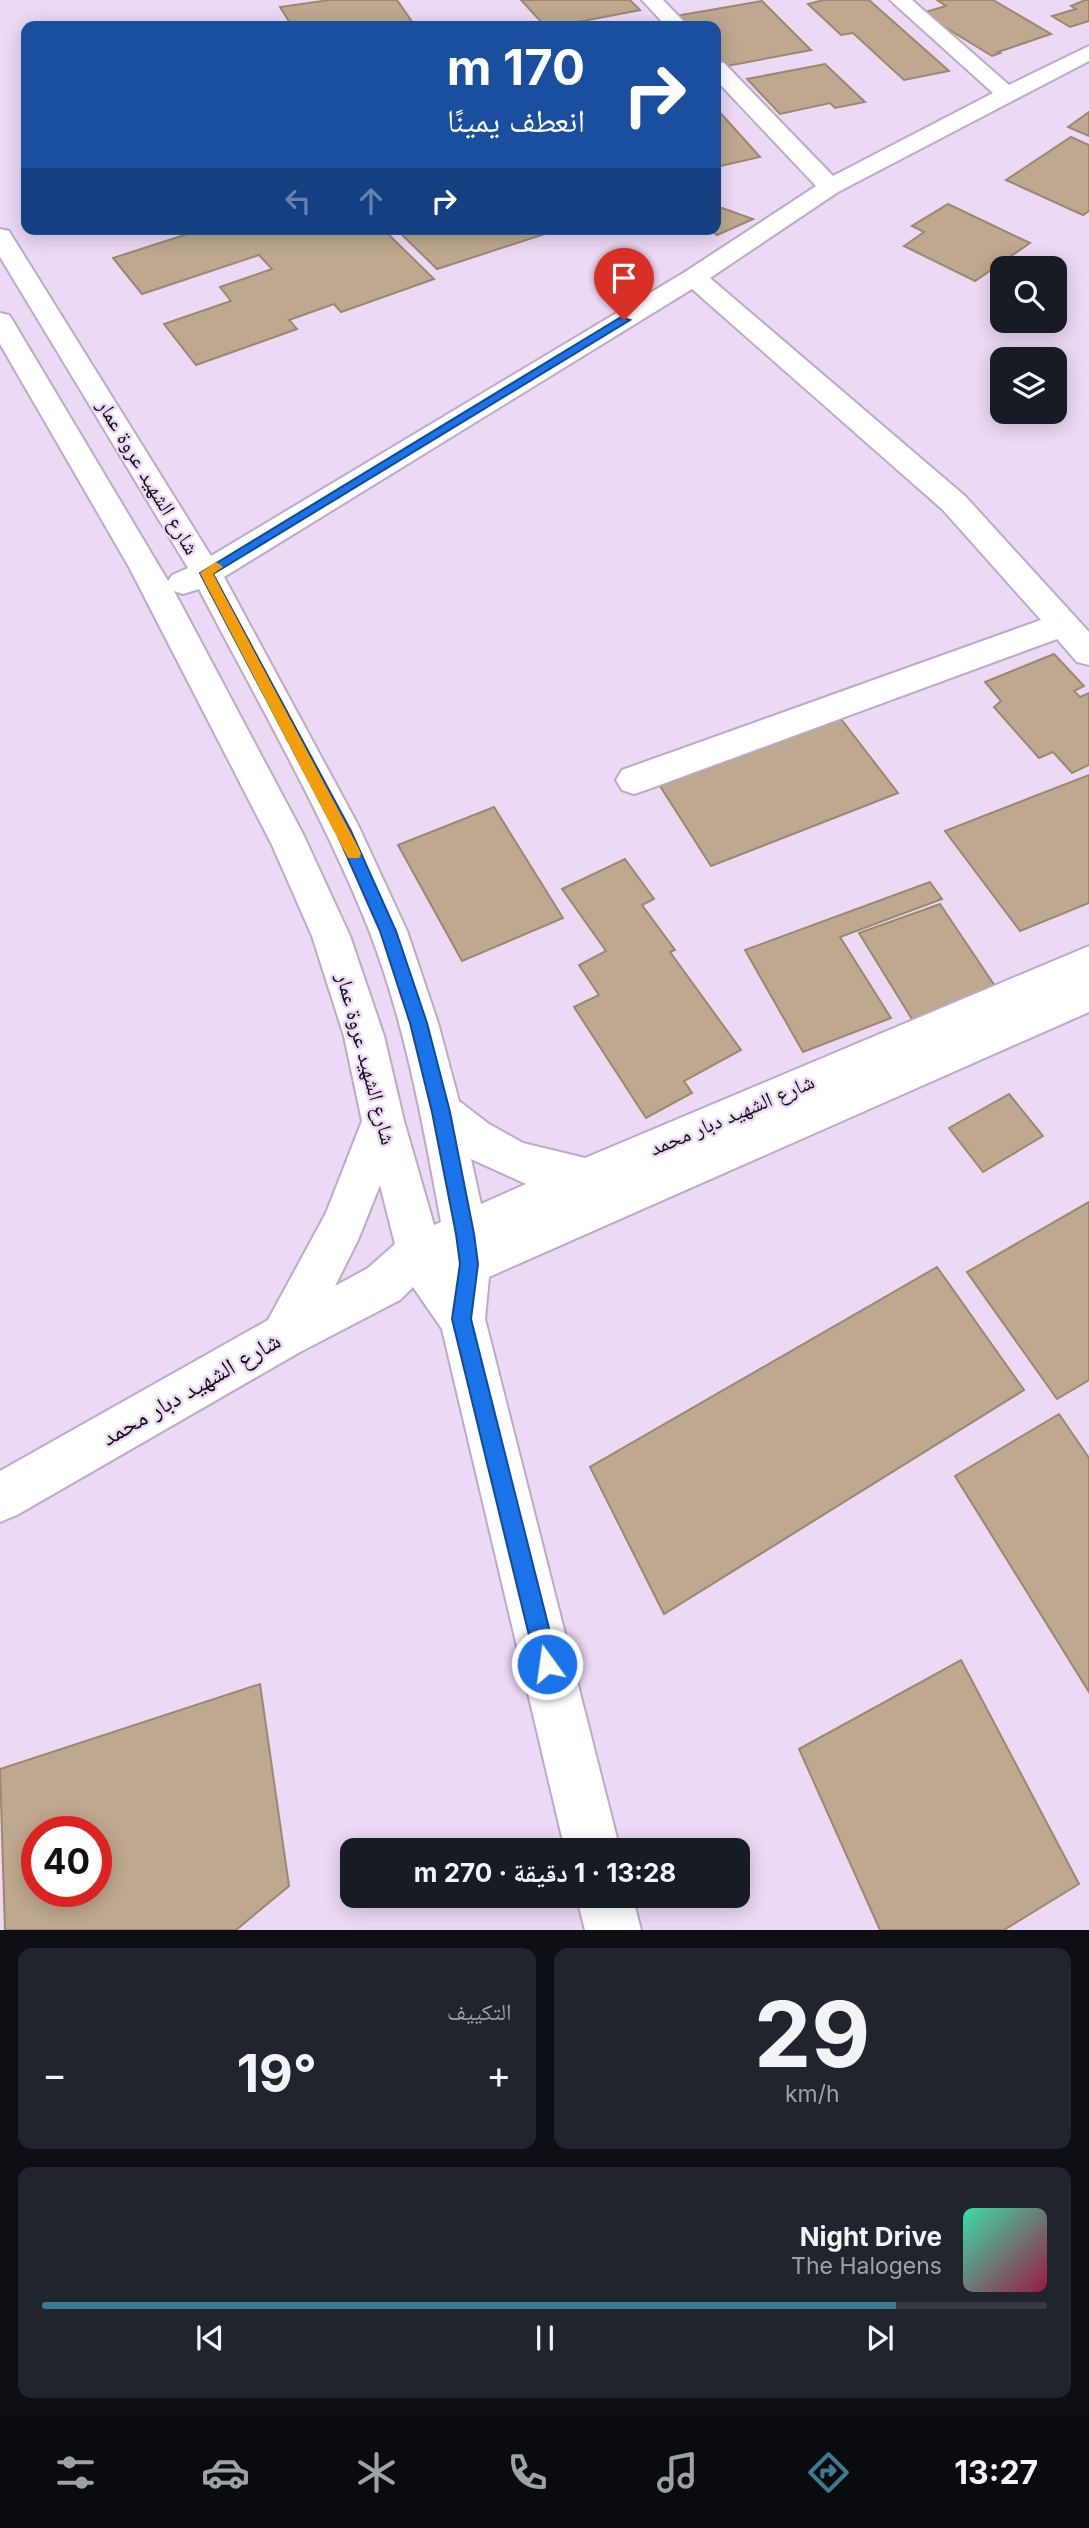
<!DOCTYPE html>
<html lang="ar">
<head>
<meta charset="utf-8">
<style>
  body { margin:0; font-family:Inter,"Noto Naskh Arabic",sans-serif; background:#20242c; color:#f1f3f6; direction:rtl; height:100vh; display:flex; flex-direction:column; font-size:26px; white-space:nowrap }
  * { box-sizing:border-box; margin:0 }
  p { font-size:23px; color:#9ea1a6 }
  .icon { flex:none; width:38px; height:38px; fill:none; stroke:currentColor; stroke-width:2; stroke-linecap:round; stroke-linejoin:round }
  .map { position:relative; height:1930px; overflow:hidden; direction:ltr }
  .sheet { display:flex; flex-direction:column; gap:18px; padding:18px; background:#0d0f14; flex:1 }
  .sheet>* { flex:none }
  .guide { position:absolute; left:21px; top:21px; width:700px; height:214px; border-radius:14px; box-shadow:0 4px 18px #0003; direction:rtl; background:#1a4fa0; color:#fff; overflow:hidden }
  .fabs { position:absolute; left:990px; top:256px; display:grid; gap:14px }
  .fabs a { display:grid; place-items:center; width:77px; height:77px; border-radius:14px; background:#171b24; box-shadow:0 4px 18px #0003; font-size:35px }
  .speed { position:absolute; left:21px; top:1816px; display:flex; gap:14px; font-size:35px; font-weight:700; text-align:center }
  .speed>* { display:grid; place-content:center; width:91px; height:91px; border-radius:50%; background:#171b24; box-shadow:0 4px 18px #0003; line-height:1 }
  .speed .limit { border:10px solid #d22; background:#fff; color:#111 }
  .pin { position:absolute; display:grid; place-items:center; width:60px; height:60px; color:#fff; margin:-72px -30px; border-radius:50% 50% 50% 0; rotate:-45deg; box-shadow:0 0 7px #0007 }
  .pin .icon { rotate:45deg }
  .me { position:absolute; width:77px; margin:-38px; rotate:346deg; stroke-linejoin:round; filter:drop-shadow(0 0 5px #0008) }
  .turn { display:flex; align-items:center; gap:24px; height:147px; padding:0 21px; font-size:32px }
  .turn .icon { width:91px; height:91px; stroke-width:2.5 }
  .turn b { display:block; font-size:49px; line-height:60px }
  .lanes { display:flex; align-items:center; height:66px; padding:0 21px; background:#0003; justify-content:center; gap:35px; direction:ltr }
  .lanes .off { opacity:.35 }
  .big { font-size:52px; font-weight:700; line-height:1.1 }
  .sheet .tile { flex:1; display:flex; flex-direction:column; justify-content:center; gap:10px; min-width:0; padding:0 24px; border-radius:14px; background:#20242c }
  .sheet .dial { align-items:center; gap:0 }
  .dial b { font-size:91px; line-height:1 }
  .song { display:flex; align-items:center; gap:21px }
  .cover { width:84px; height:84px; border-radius:10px; background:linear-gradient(135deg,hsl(160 70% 55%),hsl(340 70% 35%)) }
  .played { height:7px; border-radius:4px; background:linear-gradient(90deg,#3d7a91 85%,#363941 85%) }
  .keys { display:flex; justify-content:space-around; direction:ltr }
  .heat { display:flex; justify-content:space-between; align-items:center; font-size:38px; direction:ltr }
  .sheet .tiles { flex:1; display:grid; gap:18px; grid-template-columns:1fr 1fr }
  .tile:last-child { grid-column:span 2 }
  .trip { position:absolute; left:340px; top:1838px; width:410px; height:70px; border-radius:14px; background:#171b24; box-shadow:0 4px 18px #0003; font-weight:700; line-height:70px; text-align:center; direction:rtl }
  .tab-bar { display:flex; height:112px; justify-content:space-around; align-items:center; background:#090b0e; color:#9ea1a6 }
  .tab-bar .icon { width:49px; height:49px }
  .tab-bar .current { color:#3d7a91 }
  .tab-bar b { font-size:32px; color:#f1f3f6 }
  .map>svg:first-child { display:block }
  .building { fill:#bea88f; stroke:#9d886f; stroke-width:2; fill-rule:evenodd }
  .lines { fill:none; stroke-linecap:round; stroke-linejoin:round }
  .minor-casing { stroke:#bcaac6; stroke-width:4 }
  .minor { fill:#fff; fill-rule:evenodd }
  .route { fill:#1a73e8; stroke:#114b97; stroke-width:2 }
  .slow { fill:#f59e0b }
  .labels { text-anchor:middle; stroke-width:5; stroke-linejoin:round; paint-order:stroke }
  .street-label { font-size:21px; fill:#140d17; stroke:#ecd9f5 }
  .near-street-label { font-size:24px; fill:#140d17; stroke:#ecd9f5 }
</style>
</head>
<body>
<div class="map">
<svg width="1089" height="1930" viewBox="0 0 1089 1930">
  <rect width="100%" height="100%" fill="#ecd9f5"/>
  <!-- building -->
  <g class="building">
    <polygon points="330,0 397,0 415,26 292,26 280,7"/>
    <polygon points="521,0 630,0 640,10 557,26 545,26"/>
    <polygon points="824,0 869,0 949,71 904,80 853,33 841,35 808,4"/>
    <polygon points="937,0 993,0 1051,34 998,52 1000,53 992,56 922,13 946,6"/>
    <polygon points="1085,0 1089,0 1089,21 1070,27 1052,16 1076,9 1071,6"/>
    <polygon points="762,1 811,50 716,68 716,26 678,26 670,17"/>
    <polygon points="825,64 865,102 835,108 830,103 780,114 747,79"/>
    <polygon points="716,108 760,157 716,167"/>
    <polygon points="1089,112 1089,136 1068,127"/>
    <polygon points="1071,137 1089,145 1089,211 1083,215 1006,180"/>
    <polygon points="948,204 1030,243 975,281 904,246 924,232 912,226"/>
    <polygon points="722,208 753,219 717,235 709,229 716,229 716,211"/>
    <polygon points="203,229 383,229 434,279 341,312 334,304 289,320 297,329 196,365 164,324 231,301 220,287 272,269 259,255 142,294 113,258"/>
    <polygon points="396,229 549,229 551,232 437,269"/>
    <polygon points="1054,654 1084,686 1074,691 1080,697 1089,693 1089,765 1072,773 1053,752 1039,758 994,707 1001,701 985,682"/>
    <polygon points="841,719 898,793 711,866 660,786"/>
    <polygon points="1089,775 1089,903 1020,931 945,831"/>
    <polygon points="494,807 563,918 462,961 398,845"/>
    <polygon points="625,859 654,899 642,905 675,950 670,952 741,1050 684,1081 692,1093 646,1118 574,1007 599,995 579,965 606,951 562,889"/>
    <polygon points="930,882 942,899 840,937 891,1018 803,1052 745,950"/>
    <polygon points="940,904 999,992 915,1024 859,933"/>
    <polygon points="1009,1094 1043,1136 983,1172 949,1128"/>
    <polygon points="1089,1202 1089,1380 1057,1399 967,1272"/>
    <polygon points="937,1267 1024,1390 664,1614 590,1467"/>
    <polygon points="1059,1414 1089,1458 1089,1692 955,1476"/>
    <polygon points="961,1660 1079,1884 1004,1930 880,1930 799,1749"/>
    <path d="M260,1684L289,1886L236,1930H5L0,1769ZM37,1832H96V1892H37Z"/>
  </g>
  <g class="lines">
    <defs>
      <g id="minor">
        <polygon points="642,0 663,0 688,26 666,26"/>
        <path d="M890,0H912L1009,85L1089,46V61L838,192L710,278L965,496L1089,632V665L1077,662L1057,639L646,790L634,794L622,790L616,780L622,770L1041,620L943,510L692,289L224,577L358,825L407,931L438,1023L459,1101L489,1124L523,1143L585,1158L1089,946V1012L489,1277L485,1319L620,1850H565L442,1329L413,1287L400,1300L300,1352L17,1515L0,1522V1471L268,1320L326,1213L362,1121L344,1036L312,936L272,845L129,567L0,344V313L9,315L13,321L168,581L172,575L188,568L0,257V229L9,231L12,236L211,556L685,272L816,186L716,80V62L724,63L833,176L993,93ZM199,589C257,701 322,812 369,930C405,1023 423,1124 441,1222L434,1225L404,1121L384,1036L350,936L303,834L174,591L183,594ZM471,1159L526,1184L481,1204ZM380,1185L395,1244L368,1268L335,1286L358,1240Z"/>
        <polygon points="576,1895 632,1895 641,1930 585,1930"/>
      </g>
    </defs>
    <!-- minor casing -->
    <use href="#minor" class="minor-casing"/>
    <!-- minor -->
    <use href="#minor" class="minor"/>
  </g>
  <!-- route -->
  <polygon class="route" points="621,317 630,320 213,574 351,831 396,931 427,1023 450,1112 474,1234 478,1264 471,1319 558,1664 555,1671 547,1675 540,1671 536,1664 452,1319 460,1264 456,1234 432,1112 410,1023 380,931 338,836 200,573"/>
  <!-- slow -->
  <polygon class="slow" points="216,562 223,567 213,574 359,849 361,854 359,858 348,858 200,573"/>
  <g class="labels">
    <!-- street labels -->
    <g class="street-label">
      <text transform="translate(148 477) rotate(59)" y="7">شارع الشهيد عروة عمار</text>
      <text transform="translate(366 1059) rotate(75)" y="7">شارع الشهيد عروة عمار</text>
      <text transform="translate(732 1115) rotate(-23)" y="7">شارع الشهيد دبار محمد</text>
    </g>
    <!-- near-street labels -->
    <g class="near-street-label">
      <text transform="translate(191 1389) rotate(-30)" y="8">شارع الشهيد دبار محمد</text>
    </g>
  </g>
</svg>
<div class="fabs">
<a><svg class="icon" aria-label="search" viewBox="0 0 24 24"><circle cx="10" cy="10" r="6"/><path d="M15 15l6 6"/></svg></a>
<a><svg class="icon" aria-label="layers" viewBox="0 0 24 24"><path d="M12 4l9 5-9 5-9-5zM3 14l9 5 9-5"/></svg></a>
</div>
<div class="speed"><div class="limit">40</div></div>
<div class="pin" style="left:624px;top:320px;background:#d93025"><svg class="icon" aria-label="arrive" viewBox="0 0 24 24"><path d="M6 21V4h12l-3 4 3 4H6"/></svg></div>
<svg class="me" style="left:547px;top:1664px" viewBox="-20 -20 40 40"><circle r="17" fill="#1a73e8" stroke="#fff" stroke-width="3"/><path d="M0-11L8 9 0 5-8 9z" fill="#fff"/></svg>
<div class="trip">13:28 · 1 دقيقة · 270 m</div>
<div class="guide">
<div class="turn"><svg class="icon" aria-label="right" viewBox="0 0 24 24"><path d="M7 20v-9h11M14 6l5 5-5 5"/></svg><div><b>170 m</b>انعطف يمينًا</div></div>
<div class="lanes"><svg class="icon off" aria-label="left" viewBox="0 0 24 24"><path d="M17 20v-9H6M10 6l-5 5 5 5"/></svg><svg class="icon off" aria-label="ahead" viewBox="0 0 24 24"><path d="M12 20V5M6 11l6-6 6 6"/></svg><svg class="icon" aria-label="right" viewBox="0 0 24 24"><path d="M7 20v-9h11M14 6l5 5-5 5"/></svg></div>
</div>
</div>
<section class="sheet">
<div class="tiles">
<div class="tile dial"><b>29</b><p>km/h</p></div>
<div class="tile"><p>التكييف</p>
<div class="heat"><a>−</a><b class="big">19°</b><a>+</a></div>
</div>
<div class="tile">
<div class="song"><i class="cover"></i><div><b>Night Drive</b><p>The Halogens</p></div></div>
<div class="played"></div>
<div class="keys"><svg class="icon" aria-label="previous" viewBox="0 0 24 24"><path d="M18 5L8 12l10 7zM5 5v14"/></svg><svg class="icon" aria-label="pause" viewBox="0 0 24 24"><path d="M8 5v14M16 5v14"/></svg><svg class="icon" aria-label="next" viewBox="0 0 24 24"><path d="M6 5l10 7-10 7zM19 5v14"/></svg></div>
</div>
</div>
</section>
<nav class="tab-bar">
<b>13:27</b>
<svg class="icon current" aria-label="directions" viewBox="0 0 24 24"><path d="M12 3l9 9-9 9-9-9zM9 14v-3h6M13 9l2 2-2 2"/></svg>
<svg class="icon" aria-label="music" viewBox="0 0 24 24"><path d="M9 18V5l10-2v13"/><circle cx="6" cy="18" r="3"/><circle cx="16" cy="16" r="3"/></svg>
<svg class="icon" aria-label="phone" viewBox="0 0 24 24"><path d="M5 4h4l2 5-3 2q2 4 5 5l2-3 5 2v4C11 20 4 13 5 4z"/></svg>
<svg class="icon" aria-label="climate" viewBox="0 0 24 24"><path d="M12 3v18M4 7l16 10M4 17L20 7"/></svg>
<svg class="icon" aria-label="car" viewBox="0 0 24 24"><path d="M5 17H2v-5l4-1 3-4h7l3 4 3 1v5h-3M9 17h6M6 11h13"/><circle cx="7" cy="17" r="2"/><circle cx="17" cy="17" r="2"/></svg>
<svg class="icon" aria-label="filters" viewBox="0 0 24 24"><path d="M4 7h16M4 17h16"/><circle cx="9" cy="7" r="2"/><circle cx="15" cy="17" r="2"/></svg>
</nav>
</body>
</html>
